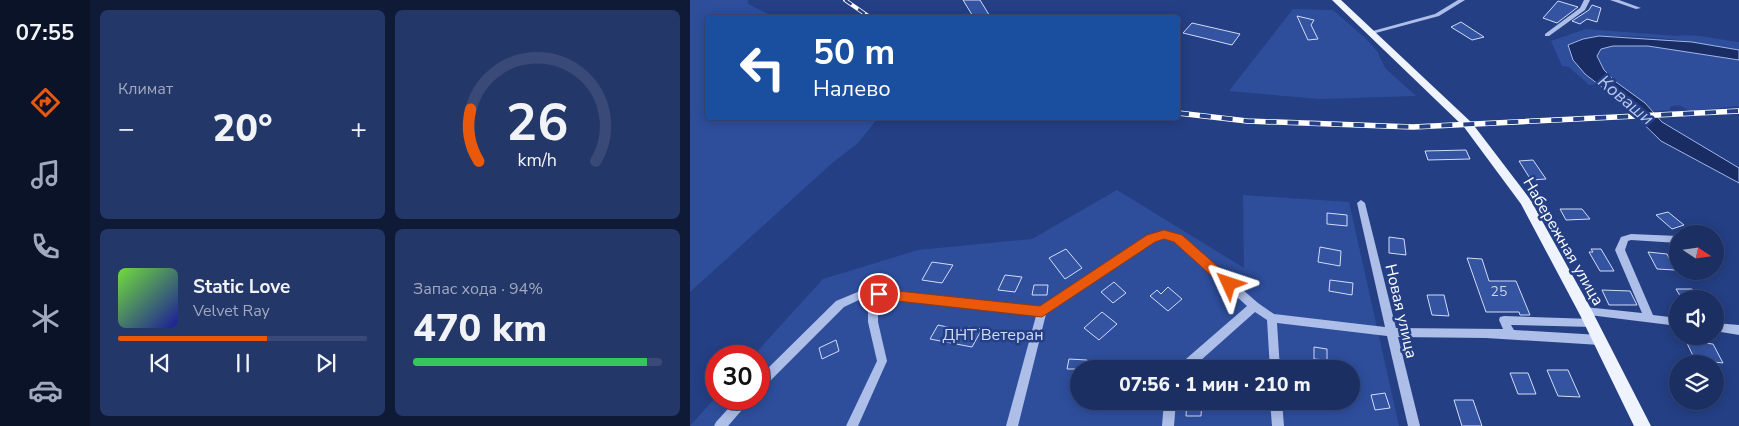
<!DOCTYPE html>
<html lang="ru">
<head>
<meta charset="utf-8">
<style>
  body { margin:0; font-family:"Nunito Sans",sans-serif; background:#243769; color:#f1f3f6; height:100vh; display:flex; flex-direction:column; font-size:19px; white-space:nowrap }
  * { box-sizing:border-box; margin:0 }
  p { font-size:16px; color:#a0a9be }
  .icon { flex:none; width:28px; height:28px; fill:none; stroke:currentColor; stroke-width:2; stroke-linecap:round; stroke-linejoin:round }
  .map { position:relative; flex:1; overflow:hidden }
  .side { display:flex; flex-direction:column; gap:10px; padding:10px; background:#0f1a36; width:600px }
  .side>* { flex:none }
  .hud { position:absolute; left:15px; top:15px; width:475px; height:105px; border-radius:5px; box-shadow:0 2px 12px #0003,0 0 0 1px #394a78; background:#1a4fa0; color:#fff; overflow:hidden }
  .needle { width:32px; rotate:103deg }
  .fabs { position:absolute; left:979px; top:225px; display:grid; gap:10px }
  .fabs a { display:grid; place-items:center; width:55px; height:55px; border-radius:50%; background:#1b2f63; box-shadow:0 2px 12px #0003,0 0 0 1px #394a78; font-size:25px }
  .speed { position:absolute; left:15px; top:345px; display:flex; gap:10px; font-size:25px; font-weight:700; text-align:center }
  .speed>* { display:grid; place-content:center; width:65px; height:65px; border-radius:50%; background:#1b2f63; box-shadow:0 2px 12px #0003,0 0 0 1px #394a78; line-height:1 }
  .speed .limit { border:8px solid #d22; background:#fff; color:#111 }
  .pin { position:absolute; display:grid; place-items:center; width:42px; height:42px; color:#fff; margin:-21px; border:2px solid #fff; border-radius:50%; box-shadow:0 1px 5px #0007 }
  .me { position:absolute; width:55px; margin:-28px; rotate:312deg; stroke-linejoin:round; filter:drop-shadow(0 0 4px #0008) }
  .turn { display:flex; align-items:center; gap:18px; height:105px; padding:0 25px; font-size:22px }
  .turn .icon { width:65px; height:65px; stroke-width:2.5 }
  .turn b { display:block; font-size:35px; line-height:42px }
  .big { font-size:38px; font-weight:800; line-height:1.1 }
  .side .widget { flex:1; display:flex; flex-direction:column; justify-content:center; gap:8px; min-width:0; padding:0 18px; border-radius:8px; background:#243769 }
  .side .dial { align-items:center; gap:0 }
  .dial svg { height:130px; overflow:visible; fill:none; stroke:#394a78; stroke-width:7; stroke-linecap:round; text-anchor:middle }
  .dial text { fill:#f1f3f6; stroke:none }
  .song { display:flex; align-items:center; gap:15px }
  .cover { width:60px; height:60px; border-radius:8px; background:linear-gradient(135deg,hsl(100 70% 55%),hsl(240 70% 35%)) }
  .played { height:5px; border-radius:2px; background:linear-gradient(90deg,#ea580c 60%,#394a78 60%) }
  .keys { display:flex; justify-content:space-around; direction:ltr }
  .heat { display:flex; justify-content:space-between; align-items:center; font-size:28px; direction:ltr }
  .charge { height:8px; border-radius:4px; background:linear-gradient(90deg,#34c759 94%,#394a78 0) }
  .side .tiles { flex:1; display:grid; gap:10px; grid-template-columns:repeat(2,1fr) }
  .trip { position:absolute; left:380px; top:360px; width:290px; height:50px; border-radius:25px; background:#1b2f63; box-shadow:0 2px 12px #0003,0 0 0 1px #394a78; font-weight:800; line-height:50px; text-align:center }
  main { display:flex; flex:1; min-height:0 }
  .tabs { display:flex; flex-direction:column; width:90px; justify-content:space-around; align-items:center; background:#0b1328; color:#a0a9be }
  .tabs .icon { width:35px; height:35px }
  .tabs .on { color:#ea580c }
  .tabs b { font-size:22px; color:#f1f3f6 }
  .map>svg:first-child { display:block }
  .green { fill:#2e4e9c; fill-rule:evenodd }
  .water { fill:#192d64; stroke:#a1b7e9 }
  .building { fill:#3453a1; stroke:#d1dcf6 }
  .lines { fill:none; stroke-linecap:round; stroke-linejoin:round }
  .minor { fill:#adbee8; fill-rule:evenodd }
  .major { fill:#eff3fe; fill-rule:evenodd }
  .rail-far1-casing { stroke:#fff; stroke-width:4 }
  .rail-casing { stroke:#fff; stroke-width:5.5 }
  .rail-far1 { stroke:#243f84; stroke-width:2.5; stroke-dasharray:8; stroke-linecap:butt }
  .rail { stroke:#243f84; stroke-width:4; stroke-dasharray:11; stroke-linecap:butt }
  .route { fill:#ea580c; stroke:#983908 }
  .labels { text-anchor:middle; stroke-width:5; stroke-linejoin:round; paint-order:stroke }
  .number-label { font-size:14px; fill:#ccd4e8 }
  .street-label { font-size:16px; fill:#fff; stroke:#243f84 }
  .park-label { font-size:16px; fill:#d1dcf6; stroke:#243f84 }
  .water-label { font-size:18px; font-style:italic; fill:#b8c9ef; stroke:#243f84 }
</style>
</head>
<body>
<main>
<nav class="tabs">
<b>07:55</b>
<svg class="icon on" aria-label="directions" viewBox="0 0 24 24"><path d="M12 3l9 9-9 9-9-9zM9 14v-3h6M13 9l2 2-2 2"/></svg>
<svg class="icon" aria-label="music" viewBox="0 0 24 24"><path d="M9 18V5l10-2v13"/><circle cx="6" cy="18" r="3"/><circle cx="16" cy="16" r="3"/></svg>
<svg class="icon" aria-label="phone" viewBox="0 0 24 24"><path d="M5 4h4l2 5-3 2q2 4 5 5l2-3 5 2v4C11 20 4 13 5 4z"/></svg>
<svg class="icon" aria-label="climate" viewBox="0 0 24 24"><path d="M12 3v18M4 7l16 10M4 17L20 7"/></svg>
<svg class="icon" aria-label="car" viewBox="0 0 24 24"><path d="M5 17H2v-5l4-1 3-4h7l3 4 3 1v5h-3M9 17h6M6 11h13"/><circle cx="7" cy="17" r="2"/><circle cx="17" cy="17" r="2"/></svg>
</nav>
<section class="side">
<div class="tiles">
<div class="widget"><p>Климат</p>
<div class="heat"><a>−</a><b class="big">20°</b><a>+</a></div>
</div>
<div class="widget dial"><svg viewBox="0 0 100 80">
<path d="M14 69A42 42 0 1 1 86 69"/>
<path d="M14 69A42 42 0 0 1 9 37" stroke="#ea580c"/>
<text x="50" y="56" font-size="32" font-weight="700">26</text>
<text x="50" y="72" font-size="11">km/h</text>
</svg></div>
<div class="widget">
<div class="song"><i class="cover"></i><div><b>Static Love</b><p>Velvet Ray</p></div></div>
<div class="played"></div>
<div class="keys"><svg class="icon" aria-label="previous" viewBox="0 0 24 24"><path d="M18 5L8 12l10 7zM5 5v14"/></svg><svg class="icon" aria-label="pause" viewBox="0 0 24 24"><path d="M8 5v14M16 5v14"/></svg><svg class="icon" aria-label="next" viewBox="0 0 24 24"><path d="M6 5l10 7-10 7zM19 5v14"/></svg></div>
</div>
<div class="widget"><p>Запас хода · 94%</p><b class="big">470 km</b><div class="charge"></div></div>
</div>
</section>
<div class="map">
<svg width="1049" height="426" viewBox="0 0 1049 426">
  <rect width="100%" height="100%" fill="#243f84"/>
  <!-- green -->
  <g class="green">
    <polygon points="0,0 58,0 58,4 84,17 18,18 18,118 188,118 168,143 141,164 0,292"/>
    <polygon points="603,9 643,10 675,38 687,51 695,68 726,96 629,99 539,91"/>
    <path d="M896,29L987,36C1005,33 1029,40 1049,42V50C1008,42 915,26 878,45L895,74L906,84L899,85L879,67L872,66L861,41Z"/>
    <path d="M923,46H958L1049,60V106L999,111C993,106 988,104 980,107V110L964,111L926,82L914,70L907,56L911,49Z"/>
    <path d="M427,190L554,268L553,195L659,202L709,426H0L26,397V399H69V356H63L133,279L228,250L342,239ZM389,369H661V401H389Z"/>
  </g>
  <!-- water -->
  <polygon class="water" points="909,36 1002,42 1049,50 1049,60 958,46 923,46 911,49 907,56 914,70 926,82 955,103 972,122 1049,168 1049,183 971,141 931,102 895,74 883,60 878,45 893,39"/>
  <!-- building -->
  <g class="building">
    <polygon points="273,0 290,0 301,18 284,18"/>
    <polygon points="868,1 888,7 867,23 853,18"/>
    <polygon points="902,5 911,8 907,22 897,19 890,24 882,21 899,10"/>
    <polygon points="607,16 624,20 621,25 628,39 618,40"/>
    <polygon points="771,22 794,37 782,40 761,27"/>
    <polygon points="502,23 550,34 542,45 493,33"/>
    <polygon points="776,150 780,159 738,160 735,151"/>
    <polygon points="843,160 856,179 841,180 829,161"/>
    <polygon points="870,209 892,209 900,219 876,220"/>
    <polygon points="978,212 994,225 982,229 966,215"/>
    <polygon points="637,213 657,215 657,226 637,224"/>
    <polygon points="699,237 714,239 716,255 699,253"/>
    <polygon points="630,247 651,251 650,266 628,262"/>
    <polygon points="376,249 392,268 375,279 359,258"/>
    <polygon points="901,249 911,249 924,271 910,271 899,252 903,252"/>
    <polygon points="958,252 977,254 985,270 967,269"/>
    <polygon points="777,258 792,259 799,281 826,281 840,315 830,315 829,312 796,312"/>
    <polygon points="242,262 263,265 252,283 232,280"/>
    <polygon points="315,275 332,277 325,292 308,290"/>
    <polygon points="640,280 663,283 662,295 639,291"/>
    <polygon points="424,282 436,293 423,303 411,292"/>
    <polygon points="344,285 358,285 357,295 342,295"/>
    <polygon points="478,287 492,299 478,311 460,296 467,290 471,294"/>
    <polygon points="986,289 1002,289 1008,299 992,299"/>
    <polygon points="912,290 940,291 947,305 919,305"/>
    <polygon points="737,295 754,295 759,316 742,315"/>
    <polygon points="412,312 427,324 409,340 394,328"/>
    <polygon points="248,325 275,331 278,327 292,329 282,347 240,339"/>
    <polygon points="146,340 149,351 132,359 129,348"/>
    <polygon points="996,341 1023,344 1033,363 1005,360"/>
    <polygon points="624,347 637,349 637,360 624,359"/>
    <polygon points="379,359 397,360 396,369 377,369"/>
    <polygon points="857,370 878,370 890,397 868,396"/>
    <polygon points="820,373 838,373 846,394 828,394"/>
    <polygon points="695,393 700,408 685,410 681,395"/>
    <polygon points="764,400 783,400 792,426 772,426"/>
    <polygon points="497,401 512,401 511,416 496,416"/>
  </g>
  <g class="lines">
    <!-- minor -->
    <g class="minor">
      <polygon points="768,0 775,0 749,16 682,34 679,32 745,14"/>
      <polygon points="894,0 900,0 895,10 859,36 855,36 855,34 890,8"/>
      <polygon points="920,0 929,0 951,8 946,9"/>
      <polygon points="671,200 675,203 706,328 813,329 809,320 810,317 814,316 902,319 906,320 907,323 906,326 902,327 821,325 824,330 910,335 914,337 915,340 914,343 910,345 796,338 708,337 730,426 718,426 697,336 587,323 590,369 580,369 577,320 565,312 501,369 488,369 489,365 557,306 485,241 474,238 464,241 356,314 328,426 316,426 346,316 192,298 188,308 188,322 197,361 168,426 156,426 187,361 178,322 178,308 182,298 171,299 154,307 73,388 69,389 69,377 146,301 170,291 189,290 351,308 458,236 474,232 491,236 568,303 584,314 695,327 667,203"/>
      <polygon points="941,234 988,236 988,243 941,240 938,241 935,250 963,315 988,318 988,326 891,314 890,311 891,308 895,307 952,313 925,250 931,237"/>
      <polygon points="1025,323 1049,325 1049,335 1025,331"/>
      <polygon points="47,399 60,399 58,403 38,426 24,426 26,422"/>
      <polygon points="474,401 486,401 484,426 472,426"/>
      <polygon points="580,401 592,401 594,426 582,426"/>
    </g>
    <!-- major -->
    <polygon class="major" points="642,0 651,0 782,123 840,199 900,307 961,426 944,426 890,315 831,204 774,127"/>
    <defs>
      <polyline id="rail-far1" points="155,0 181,18"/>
      <polyline id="rail" points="488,113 557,121 723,127 1049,111"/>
    </defs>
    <!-- rail-far1 casing -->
    <use href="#rail-far1" class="rail-far1-casing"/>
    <!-- rail casing -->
    <use href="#rail" class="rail-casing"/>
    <!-- rail-far1 -->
    <use href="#rail-far1" class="rail-far1"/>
    <!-- rail -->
    <use href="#rail" class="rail"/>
  </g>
  <!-- route -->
  <polygon class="route" points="474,230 492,235 543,280 545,284 543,287 534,287 484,242 474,239 465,242 352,317 189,299 183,294 189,289 350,306 457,235"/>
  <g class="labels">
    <!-- number labels -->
    <g class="number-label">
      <text x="809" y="296">25</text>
    </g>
    <!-- street labels -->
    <g class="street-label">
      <text transform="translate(874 241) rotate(60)" y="6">Набережная улица</text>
      <text transform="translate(712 311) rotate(77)" y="6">Новая улица</text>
    </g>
    <!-- park labels -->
    <g class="park-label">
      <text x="303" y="340">ДНТ Ветеран</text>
    </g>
    <!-- water labels -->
    <g class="water-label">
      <text transform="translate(936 100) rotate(40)" y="6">Коваши</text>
    </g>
  </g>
</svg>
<div class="fabs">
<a><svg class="needle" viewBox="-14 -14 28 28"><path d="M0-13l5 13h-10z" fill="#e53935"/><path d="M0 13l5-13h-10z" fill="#a0a9be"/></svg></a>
<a><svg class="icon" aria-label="sound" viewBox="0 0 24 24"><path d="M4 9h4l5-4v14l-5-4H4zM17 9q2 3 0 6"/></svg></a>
<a><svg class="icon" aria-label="layers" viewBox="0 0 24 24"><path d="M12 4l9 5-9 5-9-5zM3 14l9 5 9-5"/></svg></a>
</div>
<div class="speed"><div class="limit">30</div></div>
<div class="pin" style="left:189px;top:294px;background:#d93025"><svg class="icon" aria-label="arrive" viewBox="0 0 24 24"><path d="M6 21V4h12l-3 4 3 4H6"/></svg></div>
<svg class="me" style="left:539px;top:284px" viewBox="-20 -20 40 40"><path d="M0-17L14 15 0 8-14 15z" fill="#ea580c" stroke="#fff" stroke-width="4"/></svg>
<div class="trip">07:56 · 1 мин · 210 m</div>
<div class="hud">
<div class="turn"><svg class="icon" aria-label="left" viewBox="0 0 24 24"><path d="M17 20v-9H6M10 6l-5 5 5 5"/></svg><div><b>50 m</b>Налево</div></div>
</div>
</div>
</main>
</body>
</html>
